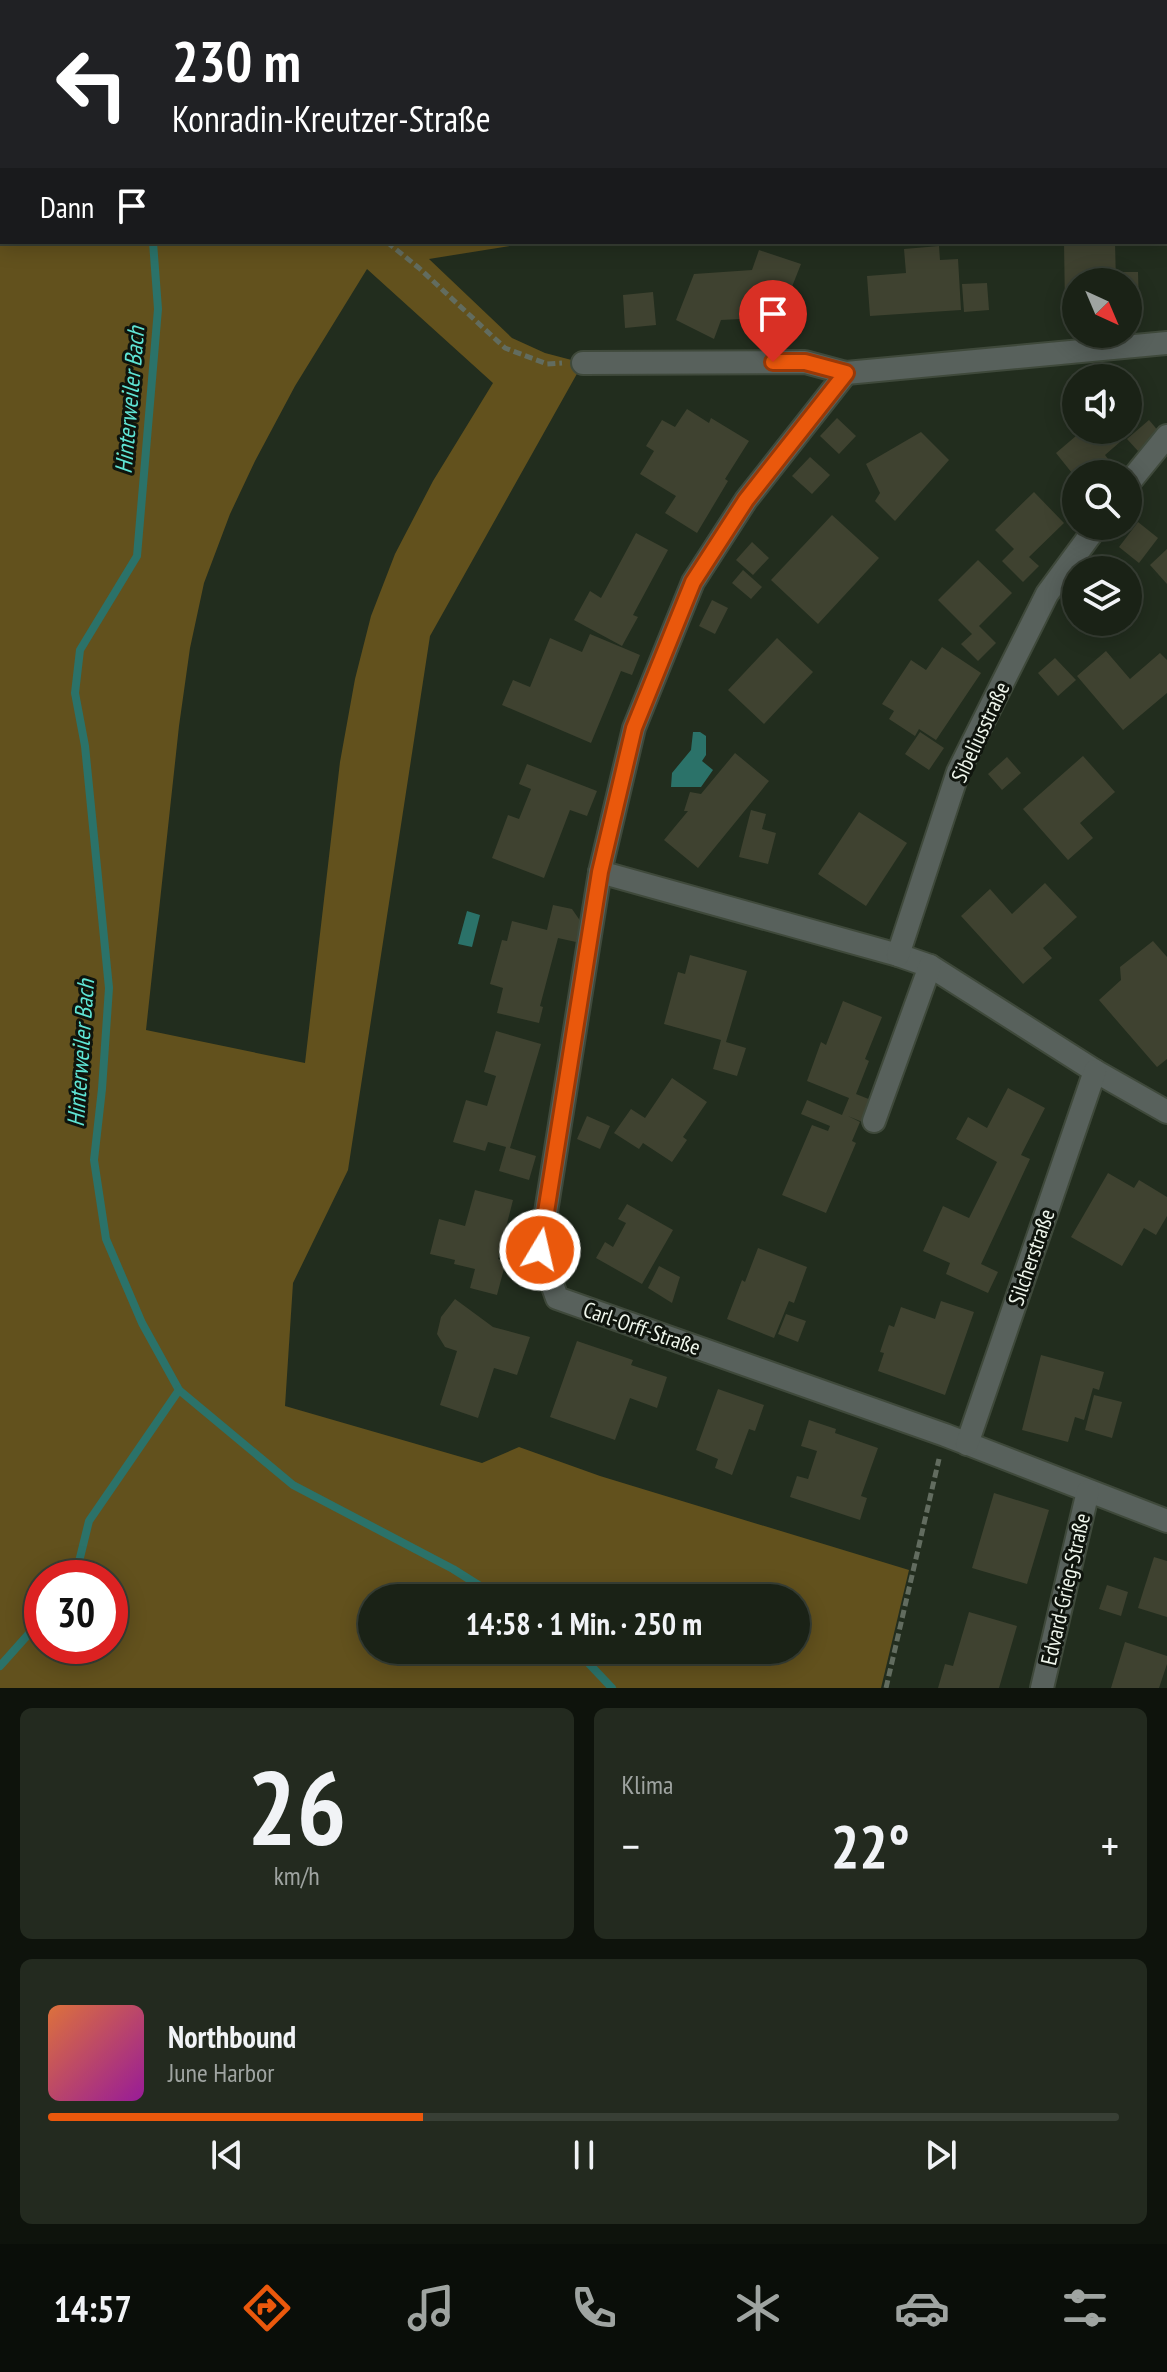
<!DOCTYPE html>
<html lang="de">
<head>
<meta charset="utf-8">
<style>
  body { margin:0; font-family:"PT Sans Narrow",sans-serif; background:#232a1f; color:#f1f3f6; height:100vh; display:flex; flex-direction:column; font-size:30px; white-space:nowrap }
  * { box-sizing:border-box; margin:0 }
  p { font-size:26px; color:#9fa4a1 }
  .icon { flex:none; width:44px; height:44px; fill:none; stroke:currentColor; stroke-width:2; stroke-linecap:round; stroke-linejoin:round }
  .map { position:relative; height:1688px; overflow:hidden }
  .sheet { display:flex; flex-direction:column; gap:20px; padding:20px; background:#0e130c; flex:1 }
  .sheet>* { flex:none }
  .guide { position:absolute; left:0px; top:0px; width:1168px; height:244px; box-shadow:0 4px 20px #0003,0 0 0 2px #383f35; background:#202124; color:#fff; overflow:hidden }
  .needle { width:52px; rotate:136deg }
  .buttons { position:absolute; left:1062px; top:268px; display:grid; gap:16px }
  .buttons a { display:grid; place-items:center; width:80px; height:80px; border-radius:50%; background:#1a2216; box-shadow:0 4px 20px #0003,0 0 0 2px #383f35; font-size:40px }
  .speed { position:absolute; left:24px; top:1560px; display:flex; gap:16px; font-size:40px; font-weight:700; text-align:center }
  .speed>* { display:grid; place-content:center; width:104px; height:104px; border-radius:50%; background:#1a2216; box-shadow:0 4px 20px #0003,0 0 0 2px #383f35; line-height:1 }
  .speed .limit { border:12px solid #d22; background:#fff; color:#111 }
  .pin { position:absolute; display:grid; place-items:center; width:68px; height:68px; color:#fff; margin:-82px -34px; border-radius:50% 50% 50% 0; rotate:-45deg; box-shadow:0 0 8px #0007 }
  .pin .icon { rotate:45deg }
  .me { position:absolute; width:88px; margin:-44px; rotate:9deg; stroke-linejoin:round; filter:drop-shadow(0 0 6px #0008) }
  .turn { display:flex; align-items:center; gap:28px; height:168px; padding:0 40px; font-size:36px }
  .turn .icon { width:104px; height:104px; stroke-width:2.5 }
  .turn b { display:block; font-size:56px; line-height:68px }
  .then { display:flex; align-items:center; height:76px; padding:0 40px; background:#0003; gap:16px; font-size:30px }
  .big { font-size:60px; font-weight:600; line-height:1.1 }
  .sheet .widget { flex:1; display:flex; flex-direction:column; justify-content:center; gap:12px; min-width:0; padding:0 28px; border-radius:12px; background:#232a1f }
  .sheet .dial { align-items:center; gap:0 }
  .dial b { font-size:104px; line-height:1 }
  .song { display:flex; align-items:center; gap:24px }
  .cover { width:96px; height:96px; border-radius:12px; background:linear-gradient(135deg,hsl(20 70% 55%),hsl(300 70% 35%)) }
  .played { height:8px; border-radius:4px; background:linear-gradient(90deg,#ea580c 35%,#383f35 35%) }
  .keys { display:flex; justify-content:space-around; direction:ltr }
  .heat { display:flex; justify-content:space-between; align-items:center; font-size:44px; direction:ltr }
  .sheet .tiles { flex:1; display:grid; gap:20px; grid-template-columns:1fr 1fr }
  .widget:last-child { grid-column:span 2 }
  .trip { position:absolute; left:358px; top:1584px; width:452px; height:80px; border-radius:40px; background:#1a2216; box-shadow:0 4px 20px #0003,0 0 0 2px #383f35; font-weight:600; line-height:80px; text-align:center }
  .tab-bar { display:flex; height:128px; justify-content:space-around; align-items:center; background:#0a0e09; color:#9fa4a1 }
  .tab-bar .icon { width:56px; height:56px }
  .tab-bar .active { color:#ea580c }
  .tab-bar b { font-size:36px; color:#f1f3f6 }
  .map>svg:first-child { display:block }
  .green { fill:#62511d; fill-rule:evenodd }
  .water { fill:#2b7269 }
  .lines { fill:none; stroke-linecap:round; stroke-linejoin:round }
  .stream { stroke:#2b7269; stroke-width:8 }
  .building { fill:#3f4230 }
  .minor-casing { stroke:#3f493b; stroke-width:26 }
  .path { stroke:#626c5f; stroke-width:5; stroke-dasharray:8 4; stroke-linecap:butt }
  .minor { stroke:#58615c; stroke-width:22 }
  .route-casing { stroke:#983908; stroke-width:20 }
  .route { stroke:#ea580c; stroke-width:14 }
  .labels { text-anchor:middle; stroke-width:6; stroke-linejoin:round; paint-order:stroke }
  .street-label { font-size:22px; fill:#eff6ec; stroke:#0f140d }
  .water-label { font-size:24px; font-style:italic; fill:#5fe5d5; stroke:#0f140d }
</style>
</head>
<body>
<div class="map">
<svg width="1167" height="1688" viewBox="0 0 1167 1688">
  <rect width="100%" height="100%" fill="#222d1e"/>
  <!-- green -->
  <g class="green">
    <path d="M0,0H267L268,2H2V242H534L429,259L512,338L545,353L583,363L430,636L348,1170L293,1283L285,1406L482,1463L519,1447L600,1476L909,1570L881,1688H0ZM367,269L493,383L433,481L395,554L371,616L355,679L340,762L305,1063L146,1030L179,726L190,648L204,583L230,514L255,461L295,386ZM42,1578H110V1646H42ZM372,1598H796V1650H372Z"/>
    <polygon points="645,0 1167,0 1167,198 1166,2 639,2"/>
  </g>
  <!-- water -->
  <g class="water">
    <polygon points="0,0 73,0 74,2 2,2 2,146 0,146"/>
    <polygon points="693,732 700,732 706,736 706,755 702,761 713,770 701,787 671,787 672,773 691,750"/>
    <polygon points="467,911 480,915 472,947 458,944"/>
  </g>
  <g class="lines">
    <!-- stream -->
    <g class="stream">
      <polyline points="108,0 109,2"/>
      <polyline points="1166,7 1167,7"/>
      <polyline points="1166,155 1167,155"/>
      <polyline points="153,242 158,309 137,556 80,650 75,693 85,746 109,988 102,1089 94,1160 106,1239 142,1323 179,1390 293,1485 453,1569 499,1598"/>
      <polyline points="75,1578 89,1521 179,1390"/>
      <polyline points="576,1650 612,1688"/>
      <polyline points="0,1666 42,1619"/>
    </g>
  </g>
  <!-- building -->
  <g class="building">
    <polygon points="1064,242 1115,242 1116,282 1076,282 1076,307 1065,307"/>
    <polygon points="939,246 940,260 958,259 961,310 870,316 867,276 906,273 904,249"/>
    <polygon points="759,250 801,264 780,317 721,320 714,339 676,320 694,274 752,270"/>
    <polygon points="1119,272 1138,272 1139,306 1128,306 1128,282 1119,282"/>
    <polygon points="987,283 989,310 964,312 962,284"/>
    <polygon points="653,292 656,325 625,328 623,295"/>
    <polygon points="687,409 709,423 711,418 749,441 725,479 728,481 697,533 665,513 676,496 640,474 654,451 646,446 662,420 675,427"/>
    <polygon points="837,418 856,436 839,454 820,436"/>
    <polygon points="1149,420 1160,433 1138,451 1127,439"/>
    <polygon points="1083,430 1123,430 1128,435 1105,455 1108,459 1092,472 1093,474 1076,474 1076,478 1056,453"/>
    <polygon points="921,432 949,460 895,521 875,501 880,493 866,464"/>
    <polygon points="810,457 830,475 812,494 792,476"/>
    <polygon points="1076,482 1076,511 1062,494"/>
    <polygon points="1034,492 1064,523 1029,557 1039,566 1023,582 1002,561 1014,549 995,530"/>
    <polygon points="832,515 879,558 818,624 771,580"/>
    <polygon points="1138,522 1158,538 1139,563 1119,547"/>
    <polygon points="636,533 668,550 633,615 638,617 622,646 574,620 590,591 601,598"/>
    <polygon points="752,542 769,558 753,575 736,560"/>
    <polygon points="1167,549 1167,584 1150,565"/>
    <polygon points="978,560 1012,593 979,626 996,643 978,661 961,644 972,634 938,600"/>
    <polygon points="743,570 762,587 751,599 732,583"/>
    <polygon points="712,600 728,608 715,634 699,626"/>
    <polygon points="590,634 640,655 632,675 621,671 591,743 502,705 513,680 530,687 550,638 582,652"/>
    <polygon points="777,638 813,672 764,724 728,690"/>
    <polygon points="942,647 981,673 936,740 919,729 915,736 889,719 894,711 882,704 911,660 926,670"/>
    <polygon points="1106,651 1130,679 1160,653 1167,660 1167,693 1123,730 1077,676"/>
    <polygon points="1055,658 1076,680 1058,696 1038,673"/>
    <polygon points="920,732 944,748 929,770 905,754"/>
    <polygon points="735,753 769,781 698,868 664,840 688,811 684,811 690,792 701,794"/>
    <polygon points="1083,756 1115,792 1080,823 1093,838 1068,860 1023,809"/>
    <polygon points="1007,757 1021,773 1002,790 988,774"/>
    <polygon points="527,764 597,791 587,816 570,810 544,878 492,858 508,815 519,819 531,789 519,784"/>
    <polygon points="751,810 766,814 762,829 776,833 768,864 739,857"/>
    <polygon points="859,812 907,843 866,906 818,874"/>
    <polygon points="1045,883 1077,917 1043,948 1052,958 1023,984 961,916 990,889 1012,914"/>
    <polygon points="553,905 572,909 581,922 576,942 558,938 540,1006 543,1007 539,1023 497,1013 503,988 490,984 502,940 507,941 512,921 547,930"/>
    <polygon points="1153,941 1167,957 1167,1059 1157,1067 1099,1000 1121,980 1120,967"/>
    <polygon points="690,955 747,971 726,1042 746,1048 737,1076 713,1069 721,1040 664,1024 678,972 685,974"/>
    <polygon points="843,1001 882,1017 865,1059 869,1061 856,1094 876,1102 867,1124 848,1116 860,1122 852,1141 856,1143 826,1213 782,1195 812,1125 828,1131 830,1126 801,1114 807,1100 842,1115 849,1098 807,1081 821,1042 826,1045"/>
    <polygon points="496,1031 541,1044 510,1148 536,1156 529,1180 499,1171 506,1147 488,1142 485,1151 453,1142 466,1100 487,1106 496,1076 484,1072"/>
    <polygon points="672,1078 707,1102 683,1137 687,1140 672,1162 643,1143 639,1149 614,1133 631,1109 645,1118"/>
    <polygon points="1008,1088 1045,1108 1021,1155 1030,1159 981,1264 998,1272 988,1293 946,1274 950,1263 923,1251 943,1206 969,1218 997,1162 956,1139 968,1117 987,1128"/>
    <polygon points="587,1116 610,1126 600,1149 577,1139"/>
    <polygon points="1108,1173 1134,1188 1139,1180 1167,1197 1167,1216 1156,1235 1144,1228 1122,1266 1071,1237"/>
    <polygon points="475,1190 513,1200 498,1259 506,1261 497,1295 470,1288 475,1269 454,1264 455,1260 430,1254 439,1219 465,1226"/>
    <polygon points="627,1204 673,1230 642,1284 596,1258 605,1242 613,1247 626,1223 618,1219"/>
    <polygon points="758,1248 807,1267 794,1303 789,1301 774,1338 727,1319 742,1280 745,1282"/>
    <polygon points="659,1266 680,1277 672,1303 648,1288"/>
    <polygon points="455,1299 493,1327 530,1337 517,1375 494,1368 478,1418 440,1405 457,1351 445,1347 437,1334 441,1317"/>
    <polygon points="941,1301 974,1312 945,1395 878,1371 884,1353 880,1352 889,1325 894,1327 901,1307 935,1319"/>
    <polygon points="786,1314 806,1321 798,1342 778,1334"/>
    <polygon points="577,1341 633,1360 631,1365 667,1377 657,1408 630,1398 615,1440 550,1417"/>
    <polygon points="1041,1355 1104,1372 1099,1390 1093,1388 1084,1420 1075,1417 1068,1442 1022,1430"/>
    <polygon points="718,1389 764,1405 755,1431 749,1429 732,1475 715,1468 718,1459 696,1450"/>
    <polygon points="1094,1395 1122,1402 1112,1438 1085,1430"/>
    <polygon points="809,1420 836,1429 835,1433 878,1448 861,1496 867,1498 860,1520 790,1497 797,1476 808,1479 817,1451 801,1446"/>
    <polygon points="994,1493 1049,1510 1027,1584 972,1568"/>
    <polygon points="1154,1557 1167,1561 1167,1617 1138,1608"/>
    <polygon points="1107,1585 1128,1592 1121,1616 1099,1609"/>
    <polygon points="969,1612 1017,1626 999,1688 938,1688 945,1664 953,1666"/>
    <polygon points="1125,1642 1167,1656 1167,1664 1159,1688 1111,1688"/>
  </g>
  <g class="lines">
    <defs>
      <g id="minor">
        <polyline points="583,363 805,362 846,373 1167,343"/>
        <polyline points="846,373 746,500 693,582 634,728 600,872 540,1250 557,1298 945,1435 1167,1521"/>
        <polyline points="1128,484 1167,436"/>
        <polyline points="600,872 898,955 930,966 1095,1071 1167,1112"/>
        <polyline points="898,955 958,772 1047,594 1097,526"/>
        <polyline points="874,1121 930,966"/>
        <polyline points="967,1444 1095,1071"/>
        <polyline points="1042,1688 1088,1491"/>
      </g>
    </defs>
    <!-- minor casing -->
    <use href="#minor" class="minor-casing"/>
    <!-- path -->
    <g class="path">
      <polyline points="279,0 280,2"/>
      <polyline points="616,2 622,0"/>
      <polyline points="0,171 2,171"/>
      <polyline points="387,242 419,268 505,348 547,364 562,363"/>
      <polyline points="886,1688 939,1459"/>
    </g>
    <!-- minor -->
    <use href="#minor" class="minor"/>
  </g>
  <g class="lines">
    <defs>
      <polyline id="route" points="540,1250 600,872 634,728 693,582 746,500 846,373 805,362 773,362"/>
    </defs>
    <!-- route casing -->
    <use href="#route" class="route-casing"/>
    <!-- route -->
    <use href="#route" class="route"/>
  </g>
  <g class="labels">
    <!-- street labels -->
    <g class="street-label">
      <text transform="translate(980 732) rotate(-65)" y="8">Sibeliusstraße</text>
      <text transform="translate(1031 1257) rotate(-71)" y="8">Silcherstraße</text>
      <text transform="translate(642 1328) rotate(19)" y="8">Carl-Orff-Straße</text>
      <text transform="translate(1065 1589) rotate(-77)" y="8">Edvard-Grieg-Straße</text>
    </g>
    <!-- water labels -->
    <g class="water-label">
      <text transform="translate(130 400) rotate(-85)" y="8">Hinterweiler Bach</text>
      <text transform="translate(81 1053) rotate(-86)" y="8">Hinterweiler Bach</text>
    </g>
  </g>
</svg>
<div class="buttons">
<a><svg class="needle" viewBox="-14 -14 28 28"><path d="M0-13l5 13h-10z" fill="#e53935"/><path d="M0 13l5-13h-10z" fill="#9fa4a1"/></svg></a>
<a><svg class="icon" aria-label="sound" viewBox="0 0 24 24"><path d="M4 9h4l5-4v14l-5-4H4zM17 9q2 3 0 6"/></svg></a>
<a><svg class="icon" aria-label="search" viewBox="0 0 24 24"><circle cx="10" cy="10" r="6"/><path d="M15 15l6 6"/></svg></a>
<a><svg class="icon" aria-label="layers" viewBox="0 0 24 24"><path d="M12 4l9 5-9 5-9-5zM3 14l9 5 9-5"/></svg></a>
</div>
<div class="speed"><div class="limit">30</div></div>
<div class="pin" style="left:773px;top:362px;background:#d93025"><svg class="icon" aria-label="arrive" viewBox="0 0 24 24"><path d="M6 21V4h12l-3 4 3 4H6"/></svg></div>
<svg class="me" style="left:540px;top:1250px" viewBox="-20 -20 40 40"><circle r="17" fill="#ea580c" stroke="#fff" stroke-width="3"/><path d="M0-11L8 9 0 5-8 9z" fill="#fff"/></svg>
<div class="trip">14:58 · 1 Min. · 250 m</div>
<div class="guide">
<div class="turn"><svg class="icon" aria-label="left" viewBox="0 0 24 24"><path d="M17 20v-9H6M10 6l-5 5 5 5"/></svg><div><b>230 m</b>Konradin-Kreutzer-Straße</div></div>
<div class="then">Dann<svg class="icon" aria-label="arrive" viewBox="0 0 24 24"><path d="M6 21V4h12l-3 4 3 4H6"/></svg></div>
</div>
</div>
<section class="sheet">
<div class="tiles">
<div class="widget dial"><b>26</b><p>km/h</p></div>
<div class="widget"><p>Klima</p>
<div class="heat"><a>−</a><b class="big">22°</b><a>+</a></div>
</div>
<div class="widget">
<div class="song"><i class="cover"></i><div><b>Northbound</b><p>June Harbor</p></div></div>
<div class="played"></div>
<div class="keys"><svg class="icon" aria-label="previous" viewBox="0 0 24 24"><path d="M18 5L8 12l10 7zM5 5v14"/></svg><svg class="icon" aria-label="pause" viewBox="0 0 24 24"><path d="M8 5v14M16 5v14"/></svg><svg class="icon" aria-label="next" viewBox="0 0 24 24"><path d="M6 5l10 7-10 7zM19 5v14"/></svg></div>
</div>
</div>
</section>
<nav class="tab-bar">
<b>14:57</b>
<svg class="icon active" aria-label="directions" viewBox="0 0 24 24"><path d="M12 3l9 9-9 9-9-9zM9 14v-3h6M13 9l2 2-2 2"/></svg>
<svg class="icon" aria-label="music" viewBox="0 0 24 24"><path d="M9 18V5l10-2v13"/><circle cx="6" cy="18" r="3"/><circle cx="16" cy="16" r="3"/></svg>
<svg class="icon" aria-label="phone" viewBox="0 0 24 24"><path d="M5 4h4l2 5-3 2q2 4 5 5l2-3 5 2v4C11 20 4 13 5 4z"/></svg>
<svg class="icon" aria-label="climate" viewBox="0 0 24 24"><path d="M12 3v18M4 7l16 10M4 17L20 7"/></svg>
<svg class="icon" aria-label="car" viewBox="0 0 24 24"><path d="M5 17H2v-5l4-1 3-4h7l3 4 3 1v5h-3M9 17h6M6 11h13"/><circle cx="7" cy="17" r="2"/><circle cx="17" cy="17" r="2"/></svg>
<svg class="icon" aria-label="filters" viewBox="0 0 24 24"><path d="M4 7h16M4 17h16"/><circle cx="9" cy="7" r="2"/><circle cx="15" cy="17" r="2"/></svg>
</nav>
</body>
</html>
